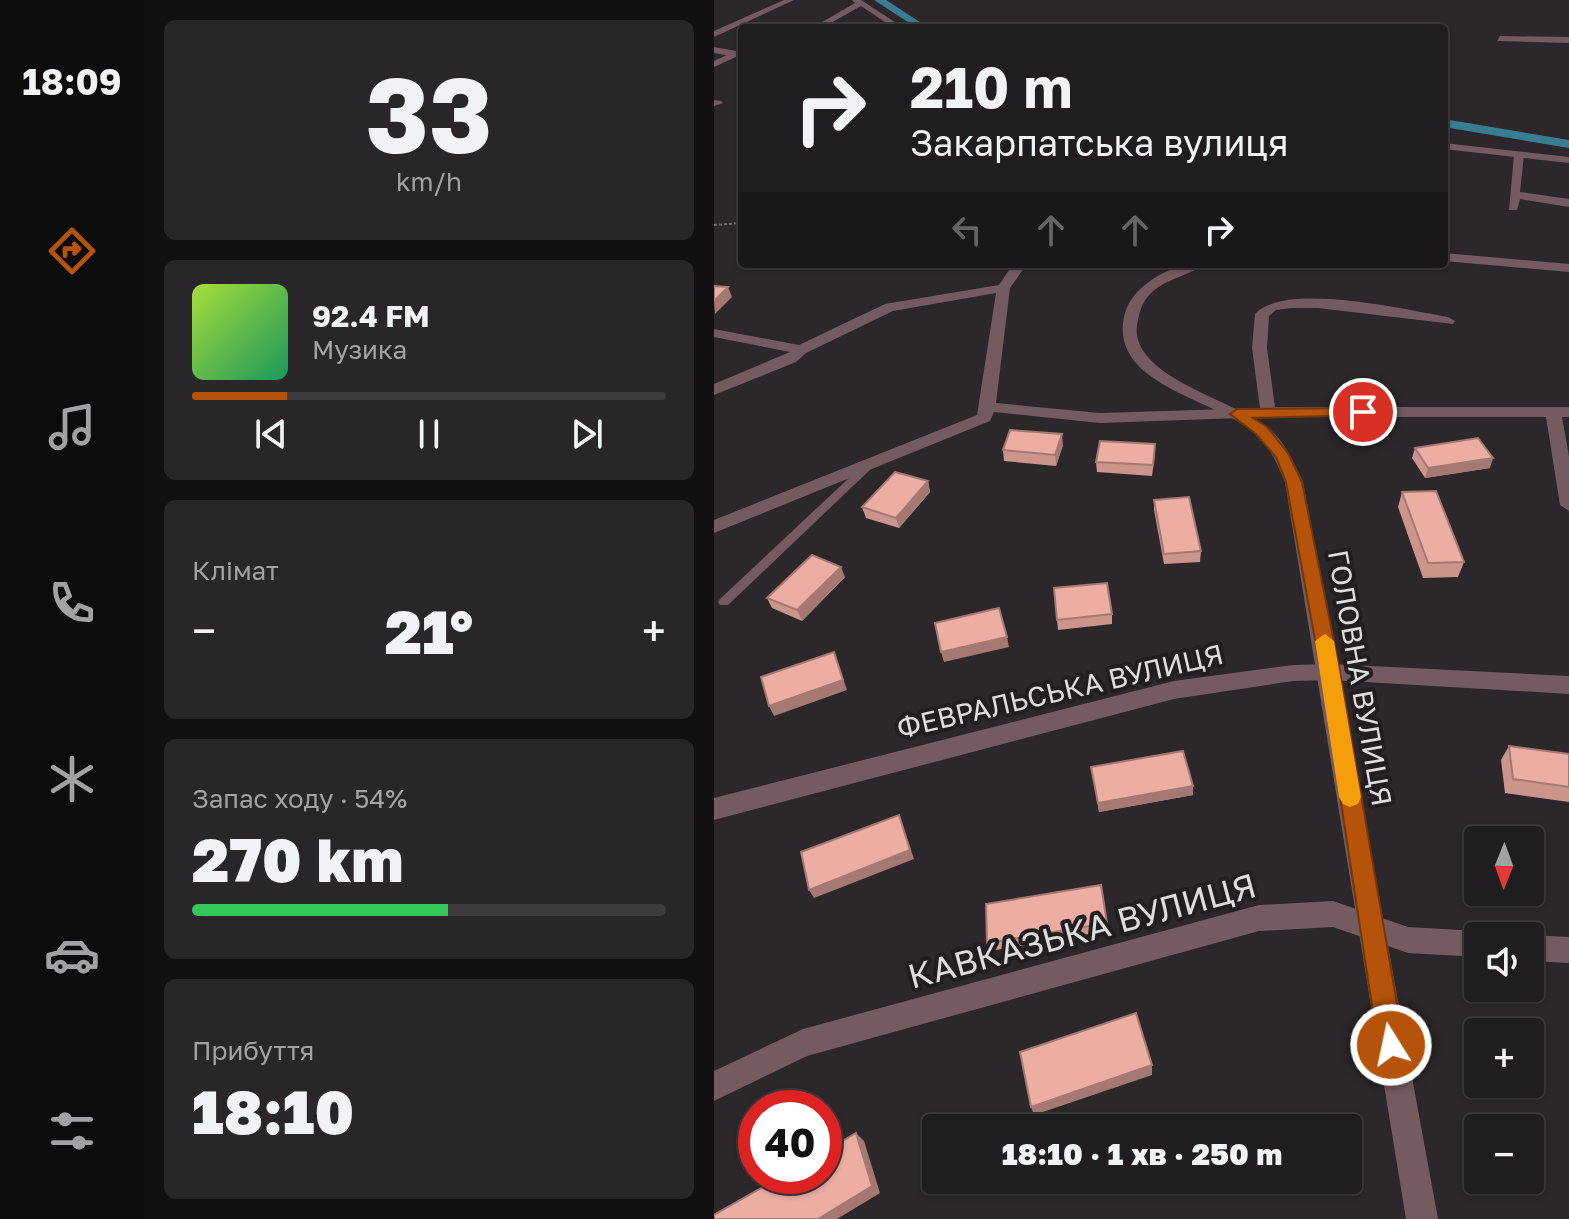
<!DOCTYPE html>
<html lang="uk">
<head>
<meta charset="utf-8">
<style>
  body { margin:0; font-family:"Golos Text",sans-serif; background:#282629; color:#f1f3f6; height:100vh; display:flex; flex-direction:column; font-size:30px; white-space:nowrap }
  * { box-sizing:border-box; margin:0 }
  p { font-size:26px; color:#a2a2a5 }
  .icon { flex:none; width:44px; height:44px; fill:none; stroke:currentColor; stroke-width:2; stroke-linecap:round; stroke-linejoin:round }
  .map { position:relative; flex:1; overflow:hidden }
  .details { display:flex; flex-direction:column; gap:20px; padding:20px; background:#121012; width:570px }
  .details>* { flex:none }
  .guide { position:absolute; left:24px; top:24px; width:710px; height:244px; border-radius:8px; box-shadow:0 2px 6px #0004,0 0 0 2px #3d3b3e; background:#201d20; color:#f1f3f6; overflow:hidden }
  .needle { width:52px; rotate:181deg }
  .controls { position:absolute; left:750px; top:826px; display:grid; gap:16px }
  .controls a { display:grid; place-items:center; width:80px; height:80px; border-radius:8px; background:#201d20; box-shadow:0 2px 6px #0004,0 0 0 2px #3d3b3e; font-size:40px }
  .speed { position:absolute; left:24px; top:1090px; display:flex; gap:16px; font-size:40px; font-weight:700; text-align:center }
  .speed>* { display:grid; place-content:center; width:104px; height:104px; border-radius:50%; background:#201d20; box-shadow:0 2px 6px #0004,0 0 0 2px #3d3b3e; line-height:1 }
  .speed .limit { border:12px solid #d22; background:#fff; color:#111 }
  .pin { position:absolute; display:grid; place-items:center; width:68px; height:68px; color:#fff; margin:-34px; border:4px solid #fff; border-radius:50%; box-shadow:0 2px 8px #0007 }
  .me { position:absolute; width:88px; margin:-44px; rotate:350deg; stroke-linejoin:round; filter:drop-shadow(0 0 6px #0008) }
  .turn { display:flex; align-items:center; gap:28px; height:168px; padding:0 40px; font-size:36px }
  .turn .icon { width:104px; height:104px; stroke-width:2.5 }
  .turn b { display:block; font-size:56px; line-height:68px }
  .lanes { display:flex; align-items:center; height:76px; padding:0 40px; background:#0003; justify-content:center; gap:40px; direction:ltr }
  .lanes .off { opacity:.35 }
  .big { font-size:60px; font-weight:800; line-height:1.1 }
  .details .card { flex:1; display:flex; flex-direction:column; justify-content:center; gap:12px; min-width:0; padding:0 28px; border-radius:12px; background:#282629 }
  .details .dial { align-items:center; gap:0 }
  .dial b { font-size:104px; line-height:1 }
  .song { display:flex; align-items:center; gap:24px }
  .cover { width:96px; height:96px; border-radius:12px; background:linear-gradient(135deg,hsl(80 70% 55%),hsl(150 70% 35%)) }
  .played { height:8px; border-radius:4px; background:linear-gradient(90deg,#b45309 20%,#3d3b3e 20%) }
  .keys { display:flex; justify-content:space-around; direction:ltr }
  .heat { display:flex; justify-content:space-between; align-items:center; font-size:44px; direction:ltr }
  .charge { height:12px; border-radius:6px; background:linear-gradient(90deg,#34c759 54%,#3d3b3e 0) }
  .trip { position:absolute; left:208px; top:1114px; width:440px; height:80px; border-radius:8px; background:#201d20; box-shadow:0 2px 6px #0004,0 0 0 2px #3d3b3e; font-weight:800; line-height:80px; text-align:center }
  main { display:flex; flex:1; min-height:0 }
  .tabs { display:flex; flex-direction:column; width:144px; justify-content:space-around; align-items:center; background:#0d0c0d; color:#a2a2a5 }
  .tabs .icon { width:56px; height:56px }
  .tabs .on { color:#b45309 }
  .tabs b { font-size:36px; color:#f1f3f6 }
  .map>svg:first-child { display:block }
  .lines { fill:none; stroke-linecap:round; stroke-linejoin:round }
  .canal { fill:#387d92; fill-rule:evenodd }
  .path { stroke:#6d6a6d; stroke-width:2; stroke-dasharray:3 2; stroke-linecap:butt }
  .service { fill:#745b61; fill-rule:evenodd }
  .minor { fill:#745b61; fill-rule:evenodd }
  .tertiary { fill:#745b61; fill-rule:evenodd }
  .wall { fill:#cb958c }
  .shaded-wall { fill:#a57972 }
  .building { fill:#ecada3; stroke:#a57972; stroke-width:2 }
  .route { fill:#b45309; stroke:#753606; stroke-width:2 }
  .slow { fill:#f59e0b }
  .labels { text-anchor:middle; stroke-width:8; stroke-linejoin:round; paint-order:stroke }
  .street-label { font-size:28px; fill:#dfdddf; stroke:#211d21 }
  .near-street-label { font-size:34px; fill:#dfdddf; stroke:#211d21 }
</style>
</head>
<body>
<main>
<nav class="tabs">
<b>18:09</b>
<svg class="icon on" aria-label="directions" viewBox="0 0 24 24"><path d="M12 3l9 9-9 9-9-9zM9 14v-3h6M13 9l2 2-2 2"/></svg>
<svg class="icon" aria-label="music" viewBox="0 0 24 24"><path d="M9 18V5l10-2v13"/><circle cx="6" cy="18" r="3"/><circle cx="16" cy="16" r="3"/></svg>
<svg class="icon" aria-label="phone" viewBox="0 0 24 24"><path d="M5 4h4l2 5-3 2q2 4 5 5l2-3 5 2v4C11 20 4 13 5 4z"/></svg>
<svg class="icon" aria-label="climate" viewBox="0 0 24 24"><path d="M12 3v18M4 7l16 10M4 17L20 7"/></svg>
<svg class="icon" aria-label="car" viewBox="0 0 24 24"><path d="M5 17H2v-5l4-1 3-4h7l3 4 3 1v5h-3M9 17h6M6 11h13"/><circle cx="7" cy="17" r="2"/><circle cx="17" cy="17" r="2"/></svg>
<svg class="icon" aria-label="filters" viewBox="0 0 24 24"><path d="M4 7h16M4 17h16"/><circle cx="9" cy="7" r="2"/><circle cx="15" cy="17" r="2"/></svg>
</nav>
<section class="details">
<div class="card dial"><b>33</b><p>km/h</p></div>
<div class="card">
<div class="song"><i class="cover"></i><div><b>92.4 FM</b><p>Музика</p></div></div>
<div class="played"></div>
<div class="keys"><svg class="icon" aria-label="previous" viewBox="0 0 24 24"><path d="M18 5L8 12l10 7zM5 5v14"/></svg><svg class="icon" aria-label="pause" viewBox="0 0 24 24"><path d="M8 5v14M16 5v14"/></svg><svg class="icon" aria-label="next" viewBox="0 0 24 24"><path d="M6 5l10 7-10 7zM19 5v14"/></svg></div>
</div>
<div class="card"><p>Клімат</p>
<div class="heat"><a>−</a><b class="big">21°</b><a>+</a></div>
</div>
<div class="card"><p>Запас ходу · 54%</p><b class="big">270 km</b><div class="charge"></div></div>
<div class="card"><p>Прибуття</p><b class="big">18:10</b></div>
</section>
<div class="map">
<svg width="855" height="1219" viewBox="0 0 855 1219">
  <rect width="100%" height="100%" fill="#2b272a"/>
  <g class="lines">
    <!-- canal -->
    <g class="canal">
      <polygon points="160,0 172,0 215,28 203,28"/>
      <polygon points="730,119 855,140 855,148 730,127"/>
    </g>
    <!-- path -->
    <polyline class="path" points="0,225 28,223"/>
    <!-- service -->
    <polygon class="service" points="156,461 161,464 160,466 14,605 6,605 4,602 6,599 152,462"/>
    <!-- minor -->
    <g class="minor">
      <polygon points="70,0 80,0 0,37 0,31"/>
      <polygon points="138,0 147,0 190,28 180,28 147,6 108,28 98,28 141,3"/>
      <polygon points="786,36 855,37 855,43 783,41"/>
      <polygon points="21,51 24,56 0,67 0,61"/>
      <polygon points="0,100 7,101 9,103 0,106"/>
      <polygon points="805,152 810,155 806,192 855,199 855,207 806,199 803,210 795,210 800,155"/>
      <path d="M299,264H313L296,288L282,403L386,413L546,408L538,348L541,314C571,281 692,310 734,317L741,321L739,324L604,308H577L562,310L555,316L553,348L561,407H855V417H848L855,456V511L846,505L832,417H554L386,423L280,412L276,421L0,533V520L263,415L282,293L179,311L92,353L82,362L0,395V384L76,352L0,337V329L85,345L171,304L285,285Z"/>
      <polygon points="617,664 855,676 855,694 617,680 579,681 460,699 0,820 0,798 460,681 579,665"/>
      <polygon points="619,901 694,927 764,931 774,936 764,936 764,957 694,953 619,927 545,931 93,1056 0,1101 0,1071 89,1029 545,905"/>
      <polygon points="816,935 855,937 855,963 816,961 816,936 813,936"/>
    </g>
    <!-- tertiary -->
    <g class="tertiary">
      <polygon points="0,47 28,52 28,58 0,53"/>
      <polygon points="730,143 855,157 855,163 730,149"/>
      <polygon points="730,253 855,264 855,272 730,261"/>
      <path d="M470,264H491C475,276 453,278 437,293C429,301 426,309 424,320C409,375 519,400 552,426C570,439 580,463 589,482L724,1219H692L571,482C564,466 557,447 543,435C505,399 391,386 411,313C419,287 446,273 470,264Z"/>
    </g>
  </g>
  <!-- wall -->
  <g class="wall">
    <polygon points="349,445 342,466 290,461 289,450"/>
    <polygon points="701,448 776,468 711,478 698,458"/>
    <polygon points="441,454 438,476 383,472 382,462"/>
    <polygon points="214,481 216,492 185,528 152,518 148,507"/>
    <polygon points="688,492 750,562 744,577 709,578 684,507"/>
    <polygon points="440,500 487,551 486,562 450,564 440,510"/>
    <polygon points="131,577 88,621 58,608 53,598"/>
    <polygon points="340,588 398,614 398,624 344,630"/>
    <polygon points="795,746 855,754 855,802 791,793 787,760"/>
    <polygon points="377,767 479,795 385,812"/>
    <polygon points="393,923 393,931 276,951 273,943"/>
  </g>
  <!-- shaded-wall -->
  <g class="shaded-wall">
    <polygon points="14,287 18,297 1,314 0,301"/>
    <polygon points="348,434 349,445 342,466 341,455"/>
    <polygon points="779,458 776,468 711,478 714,468"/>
    <polygon points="214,481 216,492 185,528 182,518"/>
    <polygon points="127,567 131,577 88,621 83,610"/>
    <polygon points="293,637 295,647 230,662 227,652"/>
    <polygon points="120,652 133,690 60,716 55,706"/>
    <polygon points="479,786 479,795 385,812 384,803"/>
    <polygon points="185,815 200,859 100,898 95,890"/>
    <polygon points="438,1065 438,1075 320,1115 317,1107"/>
    <polygon points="142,1133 150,1141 166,1193 123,1219 104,1219"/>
  </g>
  <!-- building -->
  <g class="building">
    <polygon points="0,286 14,287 0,301"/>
    <polygon points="296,430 348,434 341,455 289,450"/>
    <polygon points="764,438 779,458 714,468 701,448"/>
    <polygon points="386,441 441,444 439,465 382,462"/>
    <polygon points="181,472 214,481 182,518 148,507"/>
    <polygon points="722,491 750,562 714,563 688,492"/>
    <polygon points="475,497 487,551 450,554 440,500"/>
    <polygon points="98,555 127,567 83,610 53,598"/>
    <polygon points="393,583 398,614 343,620 340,588"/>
    <polygon points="285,608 293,637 227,652 221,623"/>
    <polygon points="120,652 129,680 55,706 47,677"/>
    <polygon points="795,746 855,754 855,787 799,779"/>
    <polygon points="469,751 479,786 384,803 377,767"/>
    <polygon points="185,815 196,850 95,890 87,852"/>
    <polygon points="387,885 393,923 273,943 272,904"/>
    <polygon points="422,1013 438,1065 317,1107 306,1052"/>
    <polygon points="142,1133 158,1186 104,1219 0,1219 0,1215 68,1176 110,1176 110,1152"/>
  </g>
  <!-- route -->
  <polygon class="route" points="649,408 657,412 655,415 539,418 553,427 574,453 588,482 626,672 690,1045 687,1054 677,1058 668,1054 664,1045 607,672 572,482 562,457 542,434 516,414 523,409"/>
  <!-- slow -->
  <polygon class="slow" points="611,634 620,641 647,797 644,804 636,807 629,804 625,797 601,641"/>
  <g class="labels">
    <!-- street labels -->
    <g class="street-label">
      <text transform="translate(646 678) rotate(80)" y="10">ГОЛОВНА ВУЛИЦЯ</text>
      <text transform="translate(346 691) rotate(-13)" y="10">ФЕВРАЛЬСЬКА ВУЛИЦЯ</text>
    </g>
    <!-- near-street labels -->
    <g class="near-street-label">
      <text transform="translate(368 931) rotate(-15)" y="12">КАВКАЗЬКА ВУЛИЦЯ</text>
    </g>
  </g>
</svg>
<div class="controls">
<a><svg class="needle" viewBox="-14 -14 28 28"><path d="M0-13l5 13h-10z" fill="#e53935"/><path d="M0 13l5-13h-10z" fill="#a2a2a5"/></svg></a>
<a><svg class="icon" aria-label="sound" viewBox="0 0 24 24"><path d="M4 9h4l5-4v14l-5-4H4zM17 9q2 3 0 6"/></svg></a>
<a>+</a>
<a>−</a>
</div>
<div class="speed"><div class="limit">40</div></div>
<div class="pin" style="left:649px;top:412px;background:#d93025"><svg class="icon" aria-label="arrive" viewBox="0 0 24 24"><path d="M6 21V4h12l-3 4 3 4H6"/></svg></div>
<svg class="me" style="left:677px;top:1045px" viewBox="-20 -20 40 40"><circle r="17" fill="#b45309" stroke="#fff" stroke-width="3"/><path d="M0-11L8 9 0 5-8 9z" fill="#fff"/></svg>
<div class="trip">18:10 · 1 хв · 250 m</div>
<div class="guide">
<div class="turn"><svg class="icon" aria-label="right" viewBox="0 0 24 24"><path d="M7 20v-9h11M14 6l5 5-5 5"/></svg><div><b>210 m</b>Закарпатська вулиця</div></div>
<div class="lanes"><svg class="icon off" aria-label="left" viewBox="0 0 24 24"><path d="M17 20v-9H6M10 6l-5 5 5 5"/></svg><svg class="icon off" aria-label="ahead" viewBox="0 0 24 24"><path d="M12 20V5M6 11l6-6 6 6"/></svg><svg class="icon off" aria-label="ahead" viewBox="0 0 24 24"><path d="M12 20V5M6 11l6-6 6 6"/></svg><svg class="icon" aria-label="right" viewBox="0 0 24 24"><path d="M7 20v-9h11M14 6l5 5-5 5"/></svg></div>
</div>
</div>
</main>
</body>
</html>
